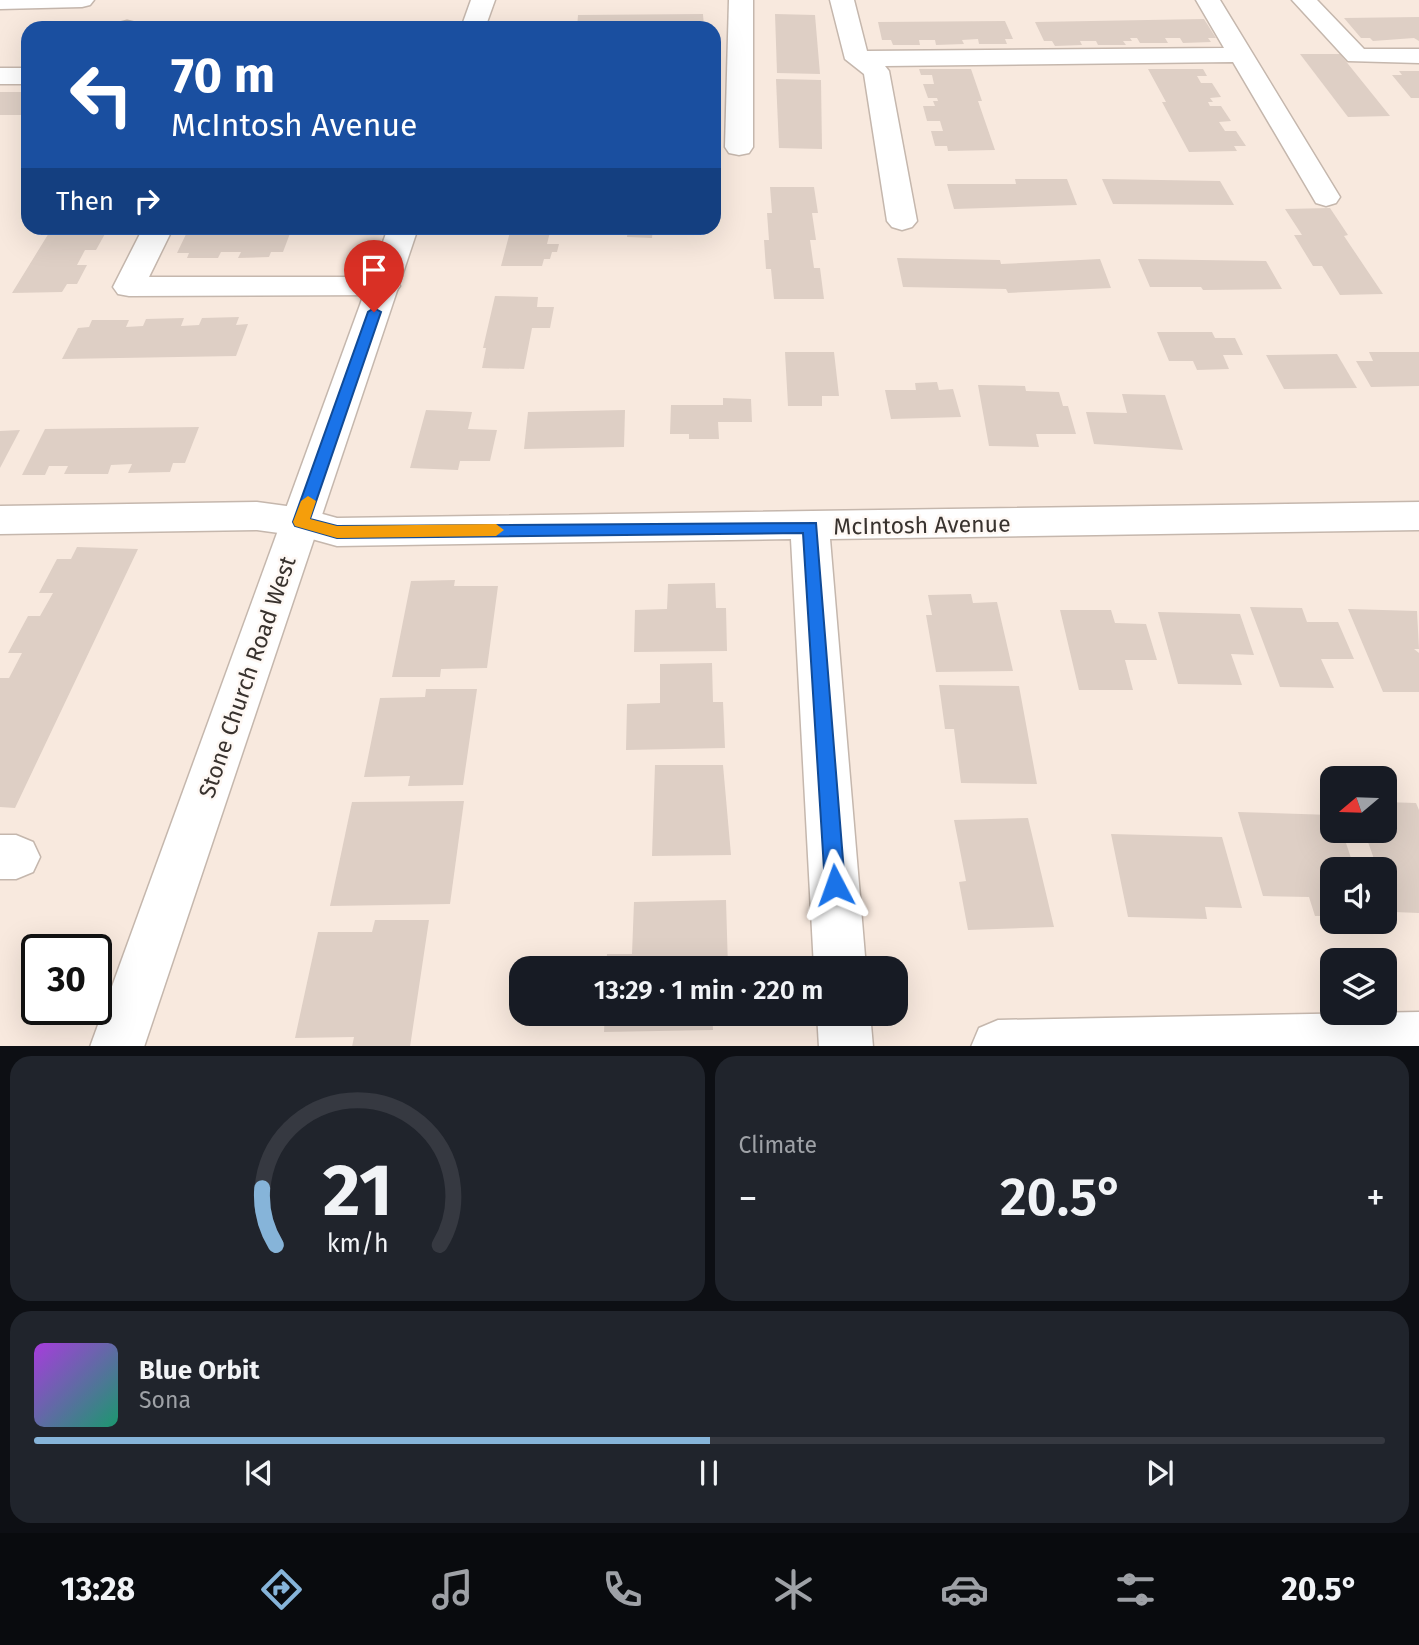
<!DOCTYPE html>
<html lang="en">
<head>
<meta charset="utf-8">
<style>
  body { margin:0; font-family:"Fira Sans",sans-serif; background:#20242c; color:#f1f3f6; height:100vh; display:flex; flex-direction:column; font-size:26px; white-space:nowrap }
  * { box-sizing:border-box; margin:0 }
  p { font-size:23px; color:#9ea1a6 }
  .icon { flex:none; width:38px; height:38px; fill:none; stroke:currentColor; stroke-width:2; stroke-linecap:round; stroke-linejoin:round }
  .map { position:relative; height:1046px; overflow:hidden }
  .details { display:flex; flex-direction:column; gap:10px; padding:10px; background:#0d0f14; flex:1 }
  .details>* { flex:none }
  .hud { position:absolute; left:21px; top:21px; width:700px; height:214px; border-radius:21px; box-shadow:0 7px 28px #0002; background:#1a4fa0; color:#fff; overflow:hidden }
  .needle { width:46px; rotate:251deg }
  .buttons { position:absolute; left:1320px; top:766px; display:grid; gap:14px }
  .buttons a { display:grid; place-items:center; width:77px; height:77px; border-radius:14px; background:#171b24; box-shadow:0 7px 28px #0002; font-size:35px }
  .speed { position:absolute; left:21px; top:934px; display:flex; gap:14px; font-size:35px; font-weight:700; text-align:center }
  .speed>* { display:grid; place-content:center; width:91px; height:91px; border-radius:50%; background:#171b24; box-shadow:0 7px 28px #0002; line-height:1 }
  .speed .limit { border:4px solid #111; border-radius:10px; background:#fff; color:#111 }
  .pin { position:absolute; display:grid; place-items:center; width:60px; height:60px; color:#fff; margin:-72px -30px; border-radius:50% 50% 50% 0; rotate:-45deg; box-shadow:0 0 7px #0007 }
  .pin .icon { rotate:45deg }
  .me { position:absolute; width:77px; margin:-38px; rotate:356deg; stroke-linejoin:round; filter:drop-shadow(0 0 5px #0008) }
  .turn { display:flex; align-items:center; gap:24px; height:147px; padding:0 35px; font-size:32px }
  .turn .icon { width:91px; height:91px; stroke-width:2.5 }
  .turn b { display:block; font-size:49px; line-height:60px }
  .then { display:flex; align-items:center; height:66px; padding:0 35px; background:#0003; gap:14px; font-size:26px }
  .big { font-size:52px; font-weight:600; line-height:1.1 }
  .details .tile { flex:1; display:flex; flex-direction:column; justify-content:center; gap:10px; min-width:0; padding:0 24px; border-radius:21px; background:#20242c }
  .details .dial { align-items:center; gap:0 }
  .dial svg { height:182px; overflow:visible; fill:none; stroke:#363941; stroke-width:7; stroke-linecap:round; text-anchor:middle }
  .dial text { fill:#f1f3f6; stroke:none }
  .song { display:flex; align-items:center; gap:21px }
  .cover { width:84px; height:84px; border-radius:10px; background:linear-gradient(135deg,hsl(280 70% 55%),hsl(160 70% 35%)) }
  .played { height:7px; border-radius:4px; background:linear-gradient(90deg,#86b4d9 50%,#363941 50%) }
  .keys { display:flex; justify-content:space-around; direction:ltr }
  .heat { display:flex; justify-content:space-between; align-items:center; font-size:38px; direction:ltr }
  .details .tiles { flex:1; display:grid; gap:10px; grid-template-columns:1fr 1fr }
  .tile:last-child { grid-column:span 2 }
  .trip { position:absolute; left:509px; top:956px; width:399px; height:70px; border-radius:21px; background:#171b24; box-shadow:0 7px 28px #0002; font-weight:600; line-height:70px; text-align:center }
  .tabs { display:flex; height:112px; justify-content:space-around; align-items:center; background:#090b0e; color:#9ea1a6 }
  .tabs .icon { width:49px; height:49px }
  .tabs .selected { color:#86b4d9 }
  .tabs b { font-size:32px; color:#f1f3f6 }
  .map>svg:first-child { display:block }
  .building { fill:#decfc5 }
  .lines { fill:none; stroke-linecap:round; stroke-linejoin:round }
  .minor-casing { stroke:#c5b7ad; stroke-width:3 }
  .major-casing { stroke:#c5b7ad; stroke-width:3 }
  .minor { fill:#fff; fill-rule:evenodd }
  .major { fill:#fff; fill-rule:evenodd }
  .route { fill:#1a73e8; stroke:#114b97; stroke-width:2 }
  .slow { fill:#f59e0b }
  .labels { text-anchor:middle; stroke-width:5; stroke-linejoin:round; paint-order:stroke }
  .street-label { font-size:23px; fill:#38322e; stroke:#fef8f4 }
</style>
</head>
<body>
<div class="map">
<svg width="1419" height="1047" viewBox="0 0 1419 1047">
  <rect width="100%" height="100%" fill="#f8e9de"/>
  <!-- building -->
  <g class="building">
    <polygon points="703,14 704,28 577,28 578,15"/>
    <polygon points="775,14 815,15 820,74 777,73"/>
    <polygon points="1419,17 1419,41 1414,38 1373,41 1370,38 1361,38 1344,18"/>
    <polygon points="1204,19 1216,38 1208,38 1211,42 1183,43 1180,38 1165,38 1168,43 1140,43 1137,38 1130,38 1132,41 1123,41 1126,45 1098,45 1096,41 1080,41 1082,45 1055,46 1052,41 1044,41 1035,22"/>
    <polygon points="1005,21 1013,39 1005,39 1007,44 979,44 978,39 962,40 964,44 936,45 935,40 919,40 920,45 893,45 891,40 882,40 878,22"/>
    <polygon points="168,23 204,23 201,28 165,28"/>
    <polygon points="87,24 85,28 49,28 52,25"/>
    <polygon points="1300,54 1340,54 1390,116 1348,117"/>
    <polygon points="919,69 971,69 982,101 978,101 995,150 948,151 947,146 935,146 931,131 943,131 940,121 927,121 923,106 935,106 933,101 938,101 937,98 928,98 923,84 934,84 932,75 921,75"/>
    <polygon points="1148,69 1203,69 1207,76 1197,76 1201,83 1212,83 1221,97 1210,98 1213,102 1208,102 1210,106 1221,106 1231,121 1219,122 1225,131 1236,131 1246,146 1234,146 1237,151 1189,152 1162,102 1166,102"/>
    <polygon points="1399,71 1419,71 1419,98 1411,98 1392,75 1402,75"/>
    <polygon points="776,79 821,80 822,149 779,148"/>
    <polygon points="0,92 26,92 23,96 28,96 28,115 0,115"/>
    <polygon points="1015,179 1067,179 1077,205 954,209 947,184 1016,184"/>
    <polygon points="1102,179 1220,181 1234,205 1113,204"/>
    <polygon points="770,187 814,187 818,213 812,213 816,240 810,240 814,268 820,268 824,299 774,299 771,269 766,269 764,240 769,240 767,213 772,213"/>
    <polygon points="1330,208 1348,235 1344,236 1383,294 1340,295 1322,266 1313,266 1294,235 1302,235 1285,209"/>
    <polygon points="52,228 98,228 96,233 106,232 96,250 85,250 77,265 87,265 77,284 67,284 62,292 12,293"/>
    <polygon points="189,228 292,228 283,252 271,252 269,257 238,258 241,252 221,252 218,258 187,258 189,253 177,253"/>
    <polygon points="511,228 551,228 547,244 559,244 557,252 552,252 550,259 544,259 542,266 501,266"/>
    <polygon points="628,228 653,228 652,238 627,237"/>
    <polygon points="897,258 1000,260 1001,264 1100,259 1111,288 1008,293 1006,289 903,287"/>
    <polygon points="1138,259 1266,261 1282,289 1203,290 1201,287 1150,287"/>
    <polygon points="495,296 538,297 537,307 554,307 550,328 532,328 524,369 482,368 486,348 483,348"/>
    <polygon points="239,317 236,325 248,324 236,356 62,359 78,328 89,327 92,320 129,320 126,327 143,326 146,319 184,318 181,326 199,325 202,318"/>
    <polygon points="1157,332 1212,332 1215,338 1235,338 1243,355 1223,355 1229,369 1197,370 1193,361 1169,361"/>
    <polygon points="785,352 834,352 839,396 822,396 822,406 788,406"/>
    <polygon points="1369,352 1419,352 1419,386 1371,387 1356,361 1373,361"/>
    <polygon points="1337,354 1357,388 1284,389 1266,355"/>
    <polygon points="937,382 939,390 953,389 961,417 891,419 885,390 916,390 915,383"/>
    <polygon points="978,385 1025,386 1026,391 1059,392 1063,406 1068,406 1076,434 1036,434 1039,447 989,446"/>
    <polygon points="1122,394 1165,395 1183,450 1094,444 1086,412 1127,413"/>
    <polygon points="723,398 751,399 752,422 718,422 719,439 689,439 689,434 670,434 671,405 723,405"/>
    <polygon points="426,410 472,412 468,429 497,430 490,461 460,461 458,470 410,468"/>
    <polygon points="625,410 624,447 524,449 528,412"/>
    <polygon points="199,427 185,463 173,463 170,472 128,473 132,464 111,465 108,474 64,474 68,466 49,466 45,475 22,475 45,429"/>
    <polygon points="20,430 0,468 0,431"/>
    <polygon points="77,547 138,549 15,808 0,807 0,678 9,678 22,653 8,653 28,616 40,616 53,593 39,593 57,559 71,559"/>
    <polygon points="455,580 454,586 498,586 487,668 441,669 440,677 392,677 411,581"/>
    <polygon points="715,583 716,608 726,608 727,651 634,652 635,610 667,609 668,584"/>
    <polygon points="971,594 973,603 997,602 1013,671 936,672 926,615 932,615 928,595"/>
    <polygon points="1250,607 1302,608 1307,622 1338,622 1354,659 1321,659 1334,688 1280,687"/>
    <polygon points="1348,609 1417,611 1419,649 1414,649 1419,653 1419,692 1383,692"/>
    <polygon points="1060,610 1111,610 1115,623 1146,624 1157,660 1125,660 1133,690 1079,690"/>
    <polygon points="1158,612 1240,614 1254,655 1231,654 1242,685 1178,684"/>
    <polygon points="712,663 713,702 723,702 725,748 626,750 627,704 660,703 660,664"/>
    <polygon points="939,685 1019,686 1037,784 961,783 954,729 945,729"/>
    <polygon points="426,689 477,689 463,785 408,786 410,776 364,777 380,698 425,697"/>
    <polygon points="655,765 723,765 731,855 652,856"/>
    <polygon points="464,801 450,904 330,906 352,802"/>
    <polygon points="1384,802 1416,803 1419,810 1419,913 1394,912 1384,886 1384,870 1378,870 1364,831 1384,831"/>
    <polygon points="1238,812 1332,815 1332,831 1342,831 1355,870 1332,870 1332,916 1315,916 1309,897 1263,896"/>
    <polygon points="1028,818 1054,927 968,930 959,882 966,881 954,820"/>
    <polygon points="1111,834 1222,837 1242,908 1205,907 1207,919 1128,917"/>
    <polygon points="726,900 728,968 606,968 607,954 632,954 634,902"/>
    <polygon points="375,920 429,920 410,1047 352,1047 354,1037 295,1038 318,932 372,932"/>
    <polygon points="605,1013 712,1013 713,1030 604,1032"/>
  </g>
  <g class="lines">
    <defs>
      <g id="minor">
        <polygon points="729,0 753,0 753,147 749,153 739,155 729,153 725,147"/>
        <polygon points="830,0 854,0 867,51 1224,48 1196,0 1220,0 1340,197 1336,203 1326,206 1316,203 1233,62 885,66 889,71 917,221 912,227 902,230 892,227 887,221 864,74 845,59"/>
        <polygon points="1292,0 1317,0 1364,49 1419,49 1419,63 1348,61"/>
        <polygon points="127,21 136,23 140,28 115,28 119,23"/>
        <rect x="0" y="68" width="28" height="16"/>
        <polygon points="143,228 173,228 149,277 384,277 395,279 400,286 395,293 384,295 129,296 118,294 113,287"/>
        <polygon points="257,502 301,508 337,518 1419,502 1419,530 830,539 866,968 814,968 791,539 337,546 301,536 257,530 0,534 0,506"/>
        <polygon points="0,835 16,835 33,842 40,857 33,872 16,879 0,879"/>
        <polygon points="1419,1012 1419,1047 971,1047 979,1028 998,1020"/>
        <polygon points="817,1013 870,1013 873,1047 819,1047"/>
      </g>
      <g id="major">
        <polygon points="0,0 94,0 90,5 82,7 0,9"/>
        <polygon points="471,0 495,0 485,28 461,28"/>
        <polygon points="388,228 418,228 144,1047 90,1047"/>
      </g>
    </defs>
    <!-- minor casing -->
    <use href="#minor" class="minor-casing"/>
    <!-- major casing -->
    <use href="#major" class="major-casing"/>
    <!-- minor -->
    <use href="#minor" class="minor"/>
    <!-- major -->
    <use href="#major" class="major"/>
  </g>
  <!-- route -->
  <polygon class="route" points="374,308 381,312 310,519 337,526 816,523 845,885 842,892 835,895 828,892 825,885 803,533 337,538 295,526 293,522 368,312"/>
  <!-- slow -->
  <polygon class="slow" points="308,496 316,501 310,519 337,526 496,524 504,530 496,536 337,538 295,526 293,522 301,501"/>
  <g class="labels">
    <!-- street labels -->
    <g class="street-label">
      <text transform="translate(922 525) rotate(-1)" y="8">McIntosh Avenue</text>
      <text transform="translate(247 677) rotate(-71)" y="8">Stone Church Road West</text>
    </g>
  </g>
</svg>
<div class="buttons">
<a><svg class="needle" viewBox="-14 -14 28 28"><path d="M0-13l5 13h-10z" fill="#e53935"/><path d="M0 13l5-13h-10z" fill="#9ea1a6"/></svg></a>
<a><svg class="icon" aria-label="sound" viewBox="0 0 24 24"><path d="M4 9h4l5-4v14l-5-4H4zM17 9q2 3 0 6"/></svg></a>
<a><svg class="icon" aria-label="layers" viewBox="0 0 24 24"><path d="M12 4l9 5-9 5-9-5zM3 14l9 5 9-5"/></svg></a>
</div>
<div class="speed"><div class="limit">30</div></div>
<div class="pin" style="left:374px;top:312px;background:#d93025"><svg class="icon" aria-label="arrive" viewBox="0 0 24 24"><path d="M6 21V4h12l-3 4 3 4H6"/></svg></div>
<svg class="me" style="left:835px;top:885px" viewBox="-20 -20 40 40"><path d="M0-17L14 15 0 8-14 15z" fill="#1a73e8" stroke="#fff" stroke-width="4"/></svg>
<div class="trip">13:29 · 1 min · 220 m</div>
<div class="hud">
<div class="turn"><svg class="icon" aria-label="left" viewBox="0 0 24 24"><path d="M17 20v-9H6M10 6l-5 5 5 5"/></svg><div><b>70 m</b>McIntosh Avenue</div></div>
<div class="then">Then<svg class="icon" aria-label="right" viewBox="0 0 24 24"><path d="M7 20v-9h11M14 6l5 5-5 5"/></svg></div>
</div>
</div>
<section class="details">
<div class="tiles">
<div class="tile dial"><svg viewBox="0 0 100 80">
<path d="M14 69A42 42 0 1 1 86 69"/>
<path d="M14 69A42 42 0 0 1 8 44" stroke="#86b4d9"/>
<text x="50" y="56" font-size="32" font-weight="700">21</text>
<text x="50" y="72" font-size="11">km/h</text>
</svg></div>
<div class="tile"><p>Climate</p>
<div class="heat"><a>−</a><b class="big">20.5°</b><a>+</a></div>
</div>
<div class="tile">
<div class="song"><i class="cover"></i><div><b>Blue Orbit</b><p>Sona</p></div></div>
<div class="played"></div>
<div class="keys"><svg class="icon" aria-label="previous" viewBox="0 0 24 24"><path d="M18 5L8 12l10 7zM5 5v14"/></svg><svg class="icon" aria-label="pause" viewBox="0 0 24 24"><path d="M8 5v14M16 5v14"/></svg><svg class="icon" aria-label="next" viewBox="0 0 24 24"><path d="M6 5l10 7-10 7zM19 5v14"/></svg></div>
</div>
</div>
</section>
<nav class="tabs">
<b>13:28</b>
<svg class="icon selected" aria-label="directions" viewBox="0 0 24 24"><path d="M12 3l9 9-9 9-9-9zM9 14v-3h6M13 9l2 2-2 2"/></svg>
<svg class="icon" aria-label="music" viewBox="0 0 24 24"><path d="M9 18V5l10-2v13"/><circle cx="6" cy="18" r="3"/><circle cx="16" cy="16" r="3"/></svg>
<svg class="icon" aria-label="phone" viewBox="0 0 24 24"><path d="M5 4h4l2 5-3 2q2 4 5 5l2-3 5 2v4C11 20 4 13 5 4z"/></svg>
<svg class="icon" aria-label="climate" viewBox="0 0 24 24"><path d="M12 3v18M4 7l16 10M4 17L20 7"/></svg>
<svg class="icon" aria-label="car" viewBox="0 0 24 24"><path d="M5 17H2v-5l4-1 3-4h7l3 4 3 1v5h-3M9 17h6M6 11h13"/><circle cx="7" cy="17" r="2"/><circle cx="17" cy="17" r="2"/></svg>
<svg class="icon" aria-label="filters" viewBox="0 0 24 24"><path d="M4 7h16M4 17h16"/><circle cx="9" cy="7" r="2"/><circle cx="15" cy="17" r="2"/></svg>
<b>20.5°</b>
</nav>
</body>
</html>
